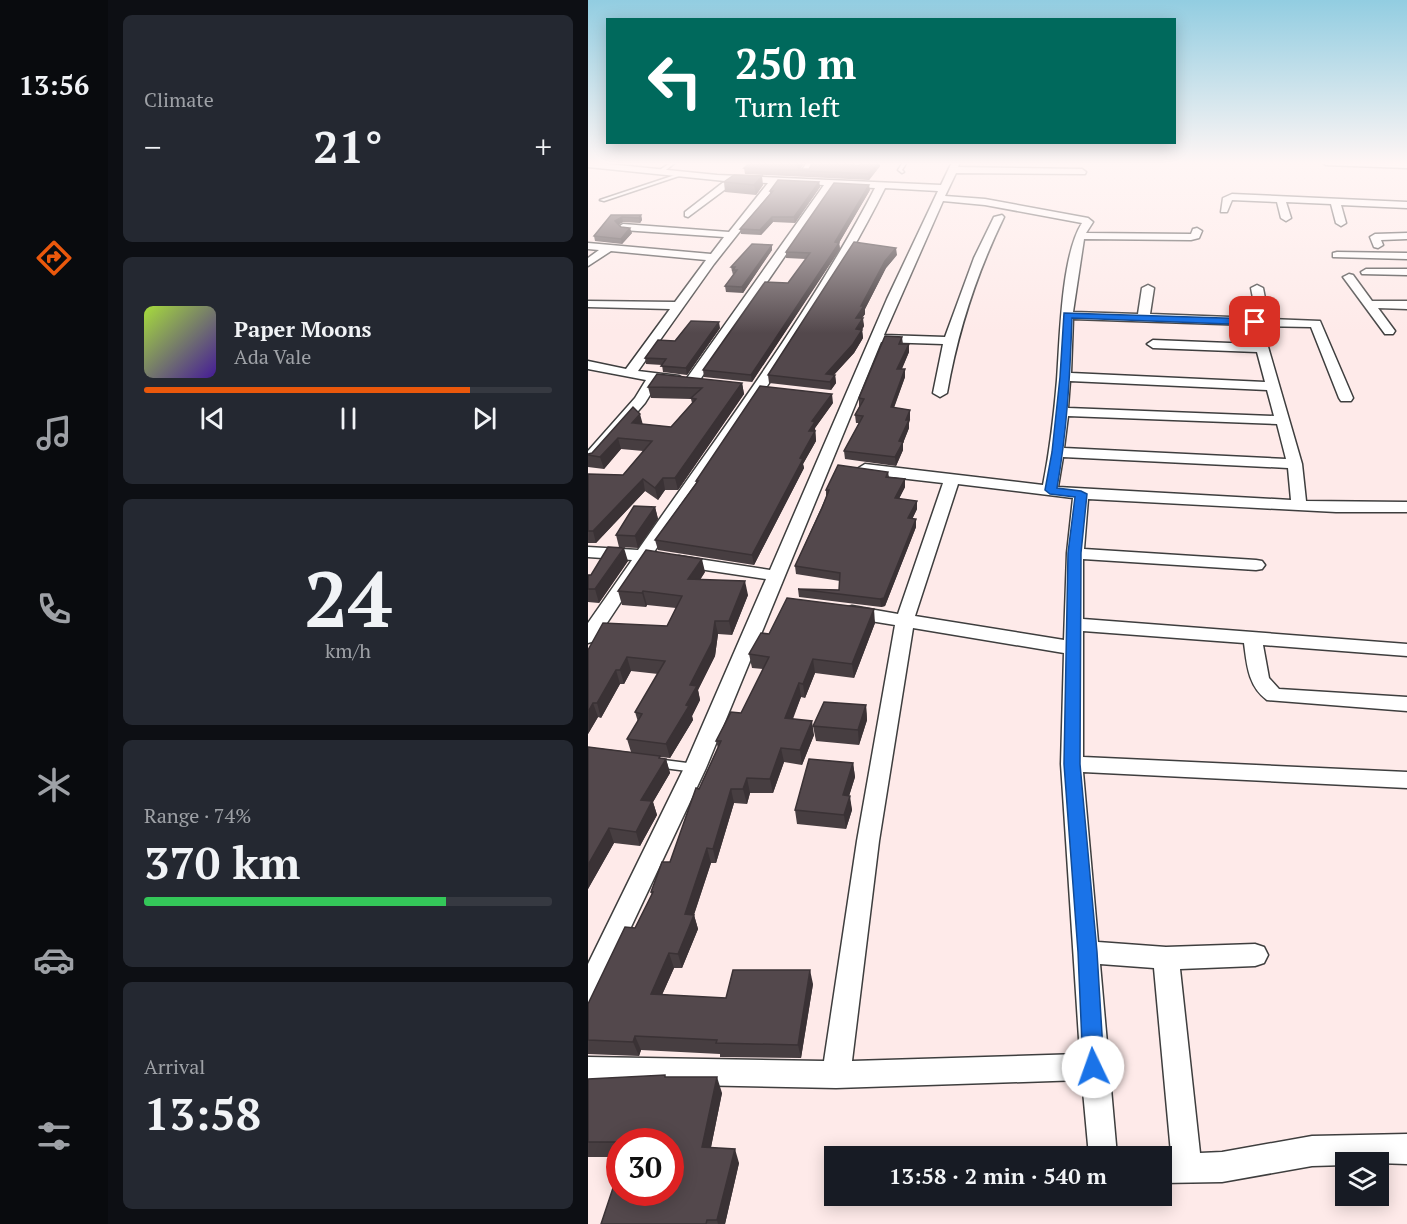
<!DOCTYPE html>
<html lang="en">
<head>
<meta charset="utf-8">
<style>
  body { margin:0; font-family:"PT Serif",serif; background:#242831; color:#f1f3f6; height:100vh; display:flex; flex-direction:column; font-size:22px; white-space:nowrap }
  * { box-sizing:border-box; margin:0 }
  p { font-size:20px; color:#9ea1a6 }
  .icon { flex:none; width:33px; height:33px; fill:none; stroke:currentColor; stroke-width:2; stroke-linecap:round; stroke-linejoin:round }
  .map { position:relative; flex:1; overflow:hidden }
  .sheet { display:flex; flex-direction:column; gap:15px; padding:15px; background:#0d0f14; width:480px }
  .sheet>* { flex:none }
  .top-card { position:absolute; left:18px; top:18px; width:570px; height:126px; border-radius:0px; box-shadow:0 3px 15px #0003; background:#00695c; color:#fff; overflow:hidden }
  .controls { position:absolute; left:747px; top:1152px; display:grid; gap:12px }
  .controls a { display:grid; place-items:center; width:54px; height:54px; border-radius:0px; background:#171b24; box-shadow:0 3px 15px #0003; font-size:30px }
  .speed { position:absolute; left:18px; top:1128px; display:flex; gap:12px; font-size:30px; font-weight:700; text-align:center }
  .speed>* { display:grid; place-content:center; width:78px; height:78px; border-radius:50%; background:#171b24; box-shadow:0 3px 15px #0003; line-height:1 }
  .speed .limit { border:9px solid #d22; background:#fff; color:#111 }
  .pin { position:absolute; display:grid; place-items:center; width:51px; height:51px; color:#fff; margin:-26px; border-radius:12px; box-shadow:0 3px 9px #0006 }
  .me { position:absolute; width:66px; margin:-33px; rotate:357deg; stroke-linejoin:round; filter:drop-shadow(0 0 4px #0008) }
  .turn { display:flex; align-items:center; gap:21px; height:126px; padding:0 30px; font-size:27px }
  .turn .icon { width:78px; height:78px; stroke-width:2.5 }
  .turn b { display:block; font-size:42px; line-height:51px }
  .big { font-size:45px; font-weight:600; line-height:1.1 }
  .sheet .widget { flex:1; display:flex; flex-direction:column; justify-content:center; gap:9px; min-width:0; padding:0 21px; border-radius:9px; background:#242831 }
  .sheet .dial { align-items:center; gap:0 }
  .dial b { font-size:78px; line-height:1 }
  .song { display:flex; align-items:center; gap:18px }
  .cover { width:72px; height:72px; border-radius:9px; background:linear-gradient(135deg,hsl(80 70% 55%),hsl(260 70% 35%)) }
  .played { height:6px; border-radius:3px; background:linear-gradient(90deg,#ea580c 80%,#363941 80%) }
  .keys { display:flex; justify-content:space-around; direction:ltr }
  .heat { display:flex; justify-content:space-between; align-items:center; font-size:33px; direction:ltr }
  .charge { height:9px; border-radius:4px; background:linear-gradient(90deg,#34c759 74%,#363941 0) }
  .trip { position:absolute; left:236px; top:1146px; width:348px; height:60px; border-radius:0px; background:#171b24; box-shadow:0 3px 15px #0003; font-weight:600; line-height:60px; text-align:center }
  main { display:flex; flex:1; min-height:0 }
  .menu { display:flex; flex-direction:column; width:108px; justify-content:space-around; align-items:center; background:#090b0e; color:#9ea1a6 }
  .menu .icon { width:42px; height:42px }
  .menu .active { color:#ea580c }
  .menu b { font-size:27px; color:#f1f3f6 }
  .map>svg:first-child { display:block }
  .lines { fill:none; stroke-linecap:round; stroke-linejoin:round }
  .lane-casing { stroke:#3e3e3e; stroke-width:3 }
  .street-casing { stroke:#3e3e3e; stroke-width:3 }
  .lane { fill:#fff; fill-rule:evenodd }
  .street { fill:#fff; fill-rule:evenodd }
  .wall { fill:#473e41 }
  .shaded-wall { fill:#3a3235 }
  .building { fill:#53484c; stroke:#3a3235; stroke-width:1.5 }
  .route { fill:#1a73e8; stroke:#114b97; stroke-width:1.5 }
</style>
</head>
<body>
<main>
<nav class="menu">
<b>13:56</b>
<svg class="icon active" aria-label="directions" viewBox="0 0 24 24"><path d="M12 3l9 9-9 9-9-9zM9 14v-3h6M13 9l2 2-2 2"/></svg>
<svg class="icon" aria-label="music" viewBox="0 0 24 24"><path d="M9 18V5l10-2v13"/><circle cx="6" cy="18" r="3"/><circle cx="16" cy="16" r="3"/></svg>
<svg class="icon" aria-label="phone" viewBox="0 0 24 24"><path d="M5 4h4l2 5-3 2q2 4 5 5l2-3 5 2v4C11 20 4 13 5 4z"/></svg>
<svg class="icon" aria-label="climate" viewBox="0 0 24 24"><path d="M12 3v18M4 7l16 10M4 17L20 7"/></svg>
<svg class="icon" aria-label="car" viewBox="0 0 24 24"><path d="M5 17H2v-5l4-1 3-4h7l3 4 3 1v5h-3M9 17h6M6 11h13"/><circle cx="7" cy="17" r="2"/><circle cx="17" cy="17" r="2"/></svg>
<svg class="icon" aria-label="filters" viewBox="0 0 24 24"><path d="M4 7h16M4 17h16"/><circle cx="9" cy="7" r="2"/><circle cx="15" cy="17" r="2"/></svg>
</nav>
<section class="sheet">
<div class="widget"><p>Climate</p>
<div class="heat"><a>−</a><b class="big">21°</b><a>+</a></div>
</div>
<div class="widget">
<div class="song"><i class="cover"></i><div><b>Paper Moons</b><p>Ada Vale</p></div></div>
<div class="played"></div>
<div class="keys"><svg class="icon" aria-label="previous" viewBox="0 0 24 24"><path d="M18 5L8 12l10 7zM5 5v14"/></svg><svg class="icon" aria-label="pause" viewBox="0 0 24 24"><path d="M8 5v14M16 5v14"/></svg><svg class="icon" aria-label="next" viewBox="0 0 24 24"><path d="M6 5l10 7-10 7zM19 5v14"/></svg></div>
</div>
<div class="widget dial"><b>24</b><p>km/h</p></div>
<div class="widget"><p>Range · 74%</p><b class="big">370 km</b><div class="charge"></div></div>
<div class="widget"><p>Arrival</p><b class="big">13:58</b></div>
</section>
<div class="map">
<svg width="819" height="1224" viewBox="0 0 819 1224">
  <rect width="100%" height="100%" fill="#feeae9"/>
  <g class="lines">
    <defs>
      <g id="lane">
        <polygon points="84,162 88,162 74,173 70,173 70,171"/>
        <polygon points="315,162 319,162 314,170 316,172 314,173 310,170"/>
        <polygon points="90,174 94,175 16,201 12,200"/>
        <polygon points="68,759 107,764 111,765 112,768 111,771 107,772 68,767 64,766 63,763 64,760"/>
      </g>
      <g id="street">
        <path d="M0,162L129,175L353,185L364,162H372L370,167L494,169L498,172L497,174L368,173L357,196L397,199L500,218L505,222L498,233L603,234L605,229L609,228L614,231L611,238L603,240L496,239L485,312L550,314L554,288L560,285L566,288L562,314L669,318L663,288L669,285L675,288L681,319L732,321L765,398L763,401H753L751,398L723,327L674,326L714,464L718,501L819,502V512H748L500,499L496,549L668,560L674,561L677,565L674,569L668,570L495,559V619L819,644V656L675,645L681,678L691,689L819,697V711L679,700C660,686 659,665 656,643L495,631V757L819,772V788L495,772L510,942L578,947L667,944L676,947L680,955L676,963L667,966L592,969L612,1153L634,1152L724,1136L819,1134V1164L758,1162V1165L724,1166L634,1182L573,1183V1156H565L583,1153L566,968L512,964L529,1156H501L494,1080L248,1088L0,1083V1057L236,1061L269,841L307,625L264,618L258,616L255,612L258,608L264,606L310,614L355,483L277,474L269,469L277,464L455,485C462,450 466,415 469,380C472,339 473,256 494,223L397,205L355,201L296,335L357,337L386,258L406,217L414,215L416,217C388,275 370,330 359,393L352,397L345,393L355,344L293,342L118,768L9,999L0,1003V964L96,768L178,579L91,566L85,565L83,561L85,557L91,556L182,570L299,299L350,191L297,188C233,316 146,433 66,552L72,556L70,560L60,561L7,641L0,643V623L44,560L0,557V547L50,550C132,432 221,315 287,188L245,186L109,384H99L97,381L99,378L236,185L190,183L126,264L50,371L91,376L98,380L91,384L70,382L57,403L5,463L0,464V451L47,398L58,380L0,369V361L38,369L82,309L0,307V301L87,302L118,260L23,251L0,266V258L11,250L0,249V243L123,254L136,237L35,230L30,227L35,224L141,232L180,183L147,182L100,217L97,216V212L137,181L0,167ZM485,319L662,325L667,344L565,340L559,344L565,348L669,352L677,382L483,373ZM482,381L679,390L686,416L480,408ZM480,416L689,424L698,459L476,448ZM475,457L700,468L703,500L470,487ZM370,484L485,498L479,553L476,640L327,616ZM325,628L476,653L473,764L492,1054L264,1061L291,841Z"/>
        <polygon points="219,162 227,162 220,174 214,174 213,172"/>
        <polygon points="734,162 819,162 819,168 738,165"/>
        <polygon points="644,194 819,202 819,208 753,205 758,223 753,226 748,223 743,204 698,202 703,218 698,221 693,218 689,202 644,200 639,212 633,212 635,198"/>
        <polygon points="819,233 819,239 793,240 795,245 790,248 786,247 782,237 787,234"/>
        <polygon points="749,252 819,253 819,259 745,257 745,253"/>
        <polygon points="778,269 819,269 819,275 774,274 773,272"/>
        <polygon points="761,274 765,275 784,301 819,301 819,309 790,308 807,331 805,334 797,334 755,277"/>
      </g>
    </defs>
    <!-- lane casing -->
    <use href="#lane" class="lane-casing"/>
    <!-- street casing -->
    <use href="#street" class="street-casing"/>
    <!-- lane -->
    <use href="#lane" class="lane"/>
    <!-- street -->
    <use href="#street" class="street"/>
  </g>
  <!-- wall -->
  <g class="wall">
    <polygon points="217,162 212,169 221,169 268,162 266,166 292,166 281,180 157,174 156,168"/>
    <polygon points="136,182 175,185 168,195 137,192"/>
    <polygon points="231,182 232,187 207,223 185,222 173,235 153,234 152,229 182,194 182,191"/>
    <polygon points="282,190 251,243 252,249 164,382 116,377 115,370 200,283 218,259 198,258 198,252"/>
    <polygon points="23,215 53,215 54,220 52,223 35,222 30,225 44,233 34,244 7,241 6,236"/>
    <polygon points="184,245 184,250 155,293 138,292 137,286 145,275 143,267"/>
    <polygon points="309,255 298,268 277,309 277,314 274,318 276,326 274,330 275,338 266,353 246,375 247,375 248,383 243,390 181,383 180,375"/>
    <polygon points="132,328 99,375 75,372 74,365 58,364 57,358 87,341"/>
    <polygon points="314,337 315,344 321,344 321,352 314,369 317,377 306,408 322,410 322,418 321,423 321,428 315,443 315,450 308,466 257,459 256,451 271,423 268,423 267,415 271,407 271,398"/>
    <polygon points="154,383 156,394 90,490 77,490 70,500 57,491 8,543 0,543 0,474 35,475 55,451 33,449 16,469 0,467 0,454 4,453 55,424 83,427 104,403 103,399 63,398 60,387"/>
    <polygon points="245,403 227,428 228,441 215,464 216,468 166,565 70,550 67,540 108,483 108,481"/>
    <polygon points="300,472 301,477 317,479 317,487 311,499 329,509 324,519 328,527 297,606 293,607 211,597 210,589 251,590 252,581 208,574 207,566 238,497 238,490"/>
    <polygon points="67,507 70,519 50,548 31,547 28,535"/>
    <polygon points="40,561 11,603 0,602 0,575 3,575"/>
    <polygon points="117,572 112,580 160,595 144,635 130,634 127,656 110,690 112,700 104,716 105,720 82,758 72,757 72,758 78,759 82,773 65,802 69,815 52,846 26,843 0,889 0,747 43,752 39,739 50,722 47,712 70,674 43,671 36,684 32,684 13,718 10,717 0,734 0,650 79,626 88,608 59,605 58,607 34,605 30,591"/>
    <polygon points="287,623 266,678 227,673 217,698 213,697 205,719 226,735 214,765 196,762 185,793 162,793 159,804 146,803 128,863 123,863 106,915 110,929 94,968 86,968 74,995 138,998 225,984 213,1058 132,1057 132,1054 53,1050 51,1056 0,1054 0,1004 47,928 64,895 63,892 82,862 111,789 130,748 128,741 153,713 175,669 164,668 161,654 181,634"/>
    <polygon points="278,705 279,720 271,745 228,741 225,726"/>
    <polygon points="265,763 267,777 261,796 264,810 258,829 209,824 207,810"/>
    <polygon points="78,1077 134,1093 123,1147 151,1163 137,1224 13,1224 82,1142 32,1142 32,1157 0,1157 0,1079"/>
  </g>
  <!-- shaded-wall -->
  <g class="shaded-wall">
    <polygon points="212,162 217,162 211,171 210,165"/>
    <polygon points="291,162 292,166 281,180 280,174"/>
    <polygon points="174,176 175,185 168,195 166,185"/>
    <polygon points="231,182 232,187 207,223 206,217"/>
    <polygon points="281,185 282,190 248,248 251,243 252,249 164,382 163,375 247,242"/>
    <polygon points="53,215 54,220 52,223 51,218"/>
    <polygon points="34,217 35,222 28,226 27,221"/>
    <polygon points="184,217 185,222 173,235 172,230"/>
    <polygon points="42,228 44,233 34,244 33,239"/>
    <polygon points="184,245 184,250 155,293 154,287"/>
    <polygon points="308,248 309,255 298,268 277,309 277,314 268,326 268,318 273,306 297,261"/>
    <polygon points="275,318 276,326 269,337 268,329"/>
    <polygon points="131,322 132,328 99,375 98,368"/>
    <polygon points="274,330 275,338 266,353 240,381 238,374"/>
    <polygon points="321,344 321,352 310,377 309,369"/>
    <polygon points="317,369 317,377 303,415 303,407"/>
    <polygon points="247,375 248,383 243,390 242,382"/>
    <polygon points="154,383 156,394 90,490 87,478"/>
    <polygon points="244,394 245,403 227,428 228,441 215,464 216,468 166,565 164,555 212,458 224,421"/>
    <polygon points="322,410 322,418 321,423 321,428 315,443 315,450 308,466 307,457 318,420"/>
    <polygon points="52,414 55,425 44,423"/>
    <polygon points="30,438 33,449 16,469 12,457"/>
    <polygon points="75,478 77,490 70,500 67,488"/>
    <polygon points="55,479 57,491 8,543 5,531"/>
    <polygon points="317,479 317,487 307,506 307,498"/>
    <polygon points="329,501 329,509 321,526 320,518"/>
    <polygon points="67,507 70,519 50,548 47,536"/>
    <polygon points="328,519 328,527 297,606 293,607 292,599"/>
    <polygon points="36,548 40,561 11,603 7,589"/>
    <polygon points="114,559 117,572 103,593 100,579"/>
    <polygon points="157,581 160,595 144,635 141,621"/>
    <polygon points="55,591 59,605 58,607 54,593"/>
    <polygon points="286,609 287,623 266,678 264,664"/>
    <polygon points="127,621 130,634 127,656 110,690 112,700 104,716 105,720 82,758 78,744 98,705 102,685"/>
    <polygon points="39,657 43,671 36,684 32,670"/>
    <polygon points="225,659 227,673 217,698 215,684"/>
    <polygon points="28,670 32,684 13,718 9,703"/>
    <polygon points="211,683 213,697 199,732 197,718"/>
    <polygon points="5,703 10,717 0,734 0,712"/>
    <polygon points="278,705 279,720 271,745 270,730"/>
    <polygon points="224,721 226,735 214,765 212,750"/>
    <polygon points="193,748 196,762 185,793 182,779"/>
    <polygon points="72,756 74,765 78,759 82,773 65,802 69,815 52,846 48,832 53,800"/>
    <polygon points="265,763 267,777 257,809 255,795"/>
    <polygon points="159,778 162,793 159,804 155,789"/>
    <polygon points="143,789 146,803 128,863 125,849"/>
    <polygon points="262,796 264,810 258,829 256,815"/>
    <polygon points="21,828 26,843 0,889 0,865"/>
    <polygon points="119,848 123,863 105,917 106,915 110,929 94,968 90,954 97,914"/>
    <polygon points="81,953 86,968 68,1008 63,994"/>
    <polygon points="222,970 225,984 213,1058 210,1045"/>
    <polygon points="47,1036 53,1050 51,1056 45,1042"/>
    <polygon points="129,1077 134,1093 120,1162 114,1147"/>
    <polygon points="147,1149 151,1163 137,1224 130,1224 129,1220"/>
  </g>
  <!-- building -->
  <g class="building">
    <polygon points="163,162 212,162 210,165 211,169 221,169 225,162 265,162 263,164 266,166 271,165 274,162 291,162 280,174 156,168"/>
    <polygon points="146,175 174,176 166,185 136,182"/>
    <polygon points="190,180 231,182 206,217 184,217 172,230 152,229 185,191 182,191"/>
    <polygon points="246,183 281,185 247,242 251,243 163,375 115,370 177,282 200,283 222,253 198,252"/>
    <polygon points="23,215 53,215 51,218 34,217 27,221 33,227 42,228 33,239 6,236"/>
    <polygon points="266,242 308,248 297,261 273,306 276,306 268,318 275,318 268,329 274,330 265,344 238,374 247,375 242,382 180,375"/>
    <polygon points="164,244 184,245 154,287 137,286 149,270 145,270 147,267 143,267"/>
    <polygon points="103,321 131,322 98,368 73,366 78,359 57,358 70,340 87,341"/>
    <polygon points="297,336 314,337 311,344 321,344 309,369 317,369 303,407 322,410 318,420 321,420 311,441 315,442 307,457 256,451 275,416 267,415 276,399 271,398"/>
    <polygon points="69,374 154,383 87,478 75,478 67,488 55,479 5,531 0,531 0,474 35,475 64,441 30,438 12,457 0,455 0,454 4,453 45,407 52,414 44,423 83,427 108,399 103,398 114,388 60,387"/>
    <polygon points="172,386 244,394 224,421 227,422 221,431 227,431 212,458 215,459 164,555 67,540 110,481 108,481"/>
    <polygon points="250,465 300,472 298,477 317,479 307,498 329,501 320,518 328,519 296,598 292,599 210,589 251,590 252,573 207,566 234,508 241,490 238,490"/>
    <polygon points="46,506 67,507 47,536 28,535"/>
    <polygon points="20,547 36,548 7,589 0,589 0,575 3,575"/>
    <polygon points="58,550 114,559 100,579 157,581 141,621 127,621 124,642 102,685 109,686 98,705 101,706 78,744 39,739 54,714 47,712 77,661 39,657 32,670 28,670 9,703 5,703 0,712 0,650 15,623 79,626 94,596 55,591 54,593 30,591"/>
    <polygon points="199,598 286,609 264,664 225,659 215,684 211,683 197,718 224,721 212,750 193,748 182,779 159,778 155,789 143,789 125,849 119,848 97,914 106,915 90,954 81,953 63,994 138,998 145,970 222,970 210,1045 128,1043 129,1040 47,1036 45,1042 0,1040 0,1004 37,927 47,928 65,892 63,892 74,862 82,862 108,788 111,789 133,741 128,741 143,712 153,713 181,657 161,654 173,633 181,634"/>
    <polygon points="236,702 278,705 270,730 225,726"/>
    <polygon points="0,747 72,756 71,758 78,759 53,800 64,801 48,832 21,828 0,865"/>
    <polygon points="221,759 265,763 255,795 262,796 256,815 207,810"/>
    <polygon points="77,1075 77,1077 129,1077 114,1147 147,1149 129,1220 119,1220 118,1224 13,1224 32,1167 32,1192 82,1192 82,1142 0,1142 0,1079"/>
  </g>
  <!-- sky -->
  <linearGradient id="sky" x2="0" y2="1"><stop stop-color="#92cde1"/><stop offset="0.49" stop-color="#fff6f5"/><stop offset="1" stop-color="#fff6f5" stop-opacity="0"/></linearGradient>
  <rect width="819" height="333" fill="url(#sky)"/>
  <!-- route -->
  <path class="route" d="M476,313L667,319L672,322L667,325L484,318C482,375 479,431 469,488L493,491L499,494L493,553L492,764L509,952L516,1067L513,1074L505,1077L498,1074L495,1067L490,952L476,764L480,553L487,497L462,494L457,490L464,452L472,377Z"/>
</svg>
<div class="controls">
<a><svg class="icon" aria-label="layers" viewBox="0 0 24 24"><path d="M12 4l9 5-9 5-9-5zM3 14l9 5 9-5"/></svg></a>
</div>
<div class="speed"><div class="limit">30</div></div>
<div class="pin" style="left:667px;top:322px;background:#d93025"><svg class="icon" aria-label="arrive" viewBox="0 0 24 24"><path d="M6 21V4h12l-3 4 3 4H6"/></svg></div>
<svg class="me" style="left:505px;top:1067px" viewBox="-20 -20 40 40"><circle r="19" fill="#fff"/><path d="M0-13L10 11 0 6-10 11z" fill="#1a73e8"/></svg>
<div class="trip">13:58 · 2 min · 540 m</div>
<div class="top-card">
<div class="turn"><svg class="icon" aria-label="left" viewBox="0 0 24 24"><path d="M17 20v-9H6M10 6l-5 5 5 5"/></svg><div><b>250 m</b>Turn left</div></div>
</div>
</div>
</main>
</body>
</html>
